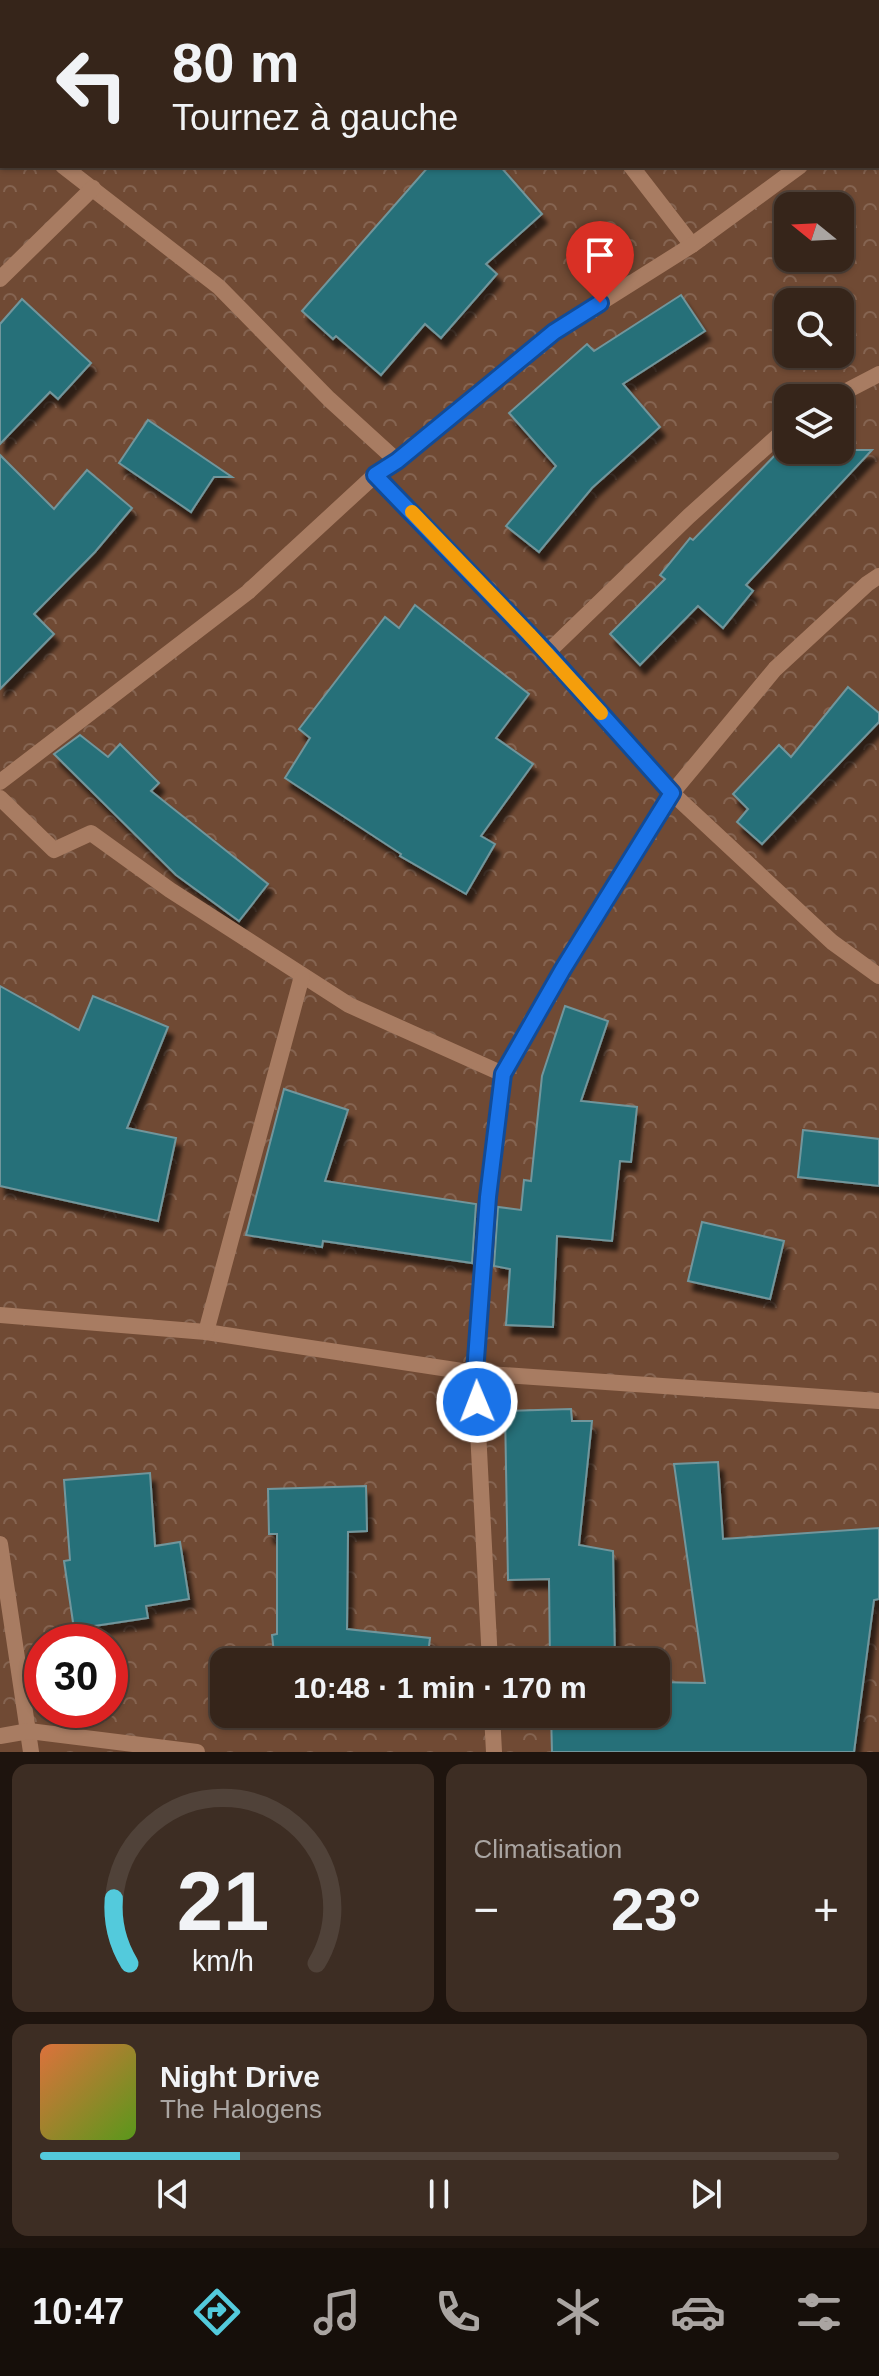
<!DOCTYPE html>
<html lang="fr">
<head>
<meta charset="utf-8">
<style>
  body { margin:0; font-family:Helvetica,sans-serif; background:#3d2d23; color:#f1f3f6; height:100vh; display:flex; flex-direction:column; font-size:30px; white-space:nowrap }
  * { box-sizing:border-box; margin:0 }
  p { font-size:26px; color:#aaa5a2 }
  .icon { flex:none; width:44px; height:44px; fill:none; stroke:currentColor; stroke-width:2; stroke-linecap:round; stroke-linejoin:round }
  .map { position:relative; height:1752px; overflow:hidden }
  .sheet { display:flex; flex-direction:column; gap:12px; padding:12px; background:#1e140e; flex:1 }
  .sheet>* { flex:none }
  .banner { position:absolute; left:0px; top:0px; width:880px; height:168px; box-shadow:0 2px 6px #0004,0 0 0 2px #504239; background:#36251a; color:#f1f3f6; overflow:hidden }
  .needle { width:52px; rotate:288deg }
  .controls { position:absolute; left:774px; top:192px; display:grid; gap:16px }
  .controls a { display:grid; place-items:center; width:80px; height:80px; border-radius:16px; background:#36251a; box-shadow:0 2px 6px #0004,0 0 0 2px #504239; font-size:40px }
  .speed { position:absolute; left:24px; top:1624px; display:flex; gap:16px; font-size:40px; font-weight:700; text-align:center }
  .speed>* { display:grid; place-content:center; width:104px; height:104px; border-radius:50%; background:#36251a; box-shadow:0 2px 6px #0004,0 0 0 2px #504239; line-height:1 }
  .speed .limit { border:12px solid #d22; background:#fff; color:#111 }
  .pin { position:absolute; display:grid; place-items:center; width:68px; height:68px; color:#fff; margin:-82px -34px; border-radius:50% 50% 50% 0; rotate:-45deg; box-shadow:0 0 8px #0007 }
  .pin .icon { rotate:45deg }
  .me { position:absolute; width:88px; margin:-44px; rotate:359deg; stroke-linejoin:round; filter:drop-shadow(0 0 6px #0008) }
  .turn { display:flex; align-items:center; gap:28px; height:168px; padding:0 40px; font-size:36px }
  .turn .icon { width:104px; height:104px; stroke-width:2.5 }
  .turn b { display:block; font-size:56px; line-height:68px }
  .big { font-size:60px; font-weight:800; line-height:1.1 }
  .sheet .widget { flex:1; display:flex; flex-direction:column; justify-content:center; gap:12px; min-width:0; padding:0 28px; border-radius:16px; background:#3d2d23 }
  .sheet .dial { align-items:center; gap:0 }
  .dial svg { height:208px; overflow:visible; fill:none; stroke:#504239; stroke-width:7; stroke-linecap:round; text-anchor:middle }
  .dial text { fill:#f1f3f6; stroke:none }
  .song { display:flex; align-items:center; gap:24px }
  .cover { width:96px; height:96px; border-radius:12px; background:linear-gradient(135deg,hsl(20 70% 55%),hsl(90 70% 35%)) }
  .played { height:8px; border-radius:4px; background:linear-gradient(90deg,#53cadc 25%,#504239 25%) }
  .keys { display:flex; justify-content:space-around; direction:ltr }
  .heat { display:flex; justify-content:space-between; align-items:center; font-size:44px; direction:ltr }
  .sheet .tiles { flex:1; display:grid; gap:12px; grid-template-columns:1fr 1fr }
  .widget:last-child { grid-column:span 2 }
  .trip { position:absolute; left:210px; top:1648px; width:460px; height:80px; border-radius:16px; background:#36251a; box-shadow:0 2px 6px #0004,0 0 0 2px #504239; font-weight:800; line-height:80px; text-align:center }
  .tab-bar { display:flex; height:128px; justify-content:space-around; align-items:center; background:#160f0a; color:#aaa5a2 }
  .tab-bar .icon { width:56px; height:56px }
  .tab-bar .selected { color:#53cadc }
  .tab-bar b { font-size:36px; color:#f1f3f6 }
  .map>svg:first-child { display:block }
  .forest { fill:url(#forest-crowns); fill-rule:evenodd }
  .building { fill:#286f79; stroke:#71969c; stroke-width:2; filter:url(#shadow) }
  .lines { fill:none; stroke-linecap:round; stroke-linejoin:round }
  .lane { stroke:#a87c62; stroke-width:16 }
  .street { stroke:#a87c62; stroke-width:16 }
  .route-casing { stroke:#114b97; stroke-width:20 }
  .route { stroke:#1a73e8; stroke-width:14 }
  .slow { stroke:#f59e0b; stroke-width:14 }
</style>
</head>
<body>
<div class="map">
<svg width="879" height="1752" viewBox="0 0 879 1752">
  <defs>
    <pattern id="forest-crowns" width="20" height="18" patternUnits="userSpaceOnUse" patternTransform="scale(2)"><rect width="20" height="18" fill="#704a34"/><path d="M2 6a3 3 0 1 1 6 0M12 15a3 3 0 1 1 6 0" fill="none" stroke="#856451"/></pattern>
    <filter id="shadow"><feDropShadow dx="5" dy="9" stdDeviation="2" flood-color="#0009"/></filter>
  </defs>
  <rect width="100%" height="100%" fill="#483123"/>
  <!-- forest -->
  <path class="forest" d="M0,0H879V1752H0ZM2,2H878V166H2ZM788,206H840V258H788ZM788,302H840V354H788ZM788,398H840V450H788ZM42,1642H110V1710H42ZM224,1662H656V1714H224Z"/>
  <!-- building -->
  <g class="building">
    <polygon points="429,166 500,166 542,214 486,264 497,274 441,338 425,324 381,375 336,336 333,339 302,311"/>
    <polygon points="681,295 705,331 623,384 660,427 592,488 539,552 506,526 556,466 509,413 587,344 594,351"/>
    <polygon points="22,299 91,363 58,399 50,392 0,444 0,324"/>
    <polygon points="148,420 232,477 214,477 191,512 119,463"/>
    <polygon points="780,450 872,450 746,585 753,591 723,628 698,606 640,665 610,634 665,579 660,575 690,538 693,540"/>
    <polygon points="0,455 54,509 87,470 132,508 95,552 34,614 54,634 0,689"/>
    <polygon points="415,605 529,694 496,738 533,764 481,836 495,844 466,894 400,856 401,854 285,778 310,738 299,729 385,617 399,628"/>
    <polygon points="848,687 879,713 879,722 762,844 737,822 748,809 733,794 779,745 791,757"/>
    <polygon points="80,735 108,757 120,744 159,783 151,791 268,884 239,921 176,875 54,754"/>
    <polygon points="0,986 79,1030 93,996 168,1027 127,1128 176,1138 158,1221 0,1186"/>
    <polygon points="565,1006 608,1021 581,1101 637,1107 631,1162 620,1161 612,1241 557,1236 553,1327 506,1325 510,1269 494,1266 498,1207 521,1210 524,1180 531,1181 542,1076"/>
    <polygon points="284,1089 348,1110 325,1181 476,1204 472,1263 323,1241 322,1247 246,1235"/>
    <polygon points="803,1130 879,1139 879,1186 798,1177"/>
    <polygon points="702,1222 784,1241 770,1299 688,1281"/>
    <polygon points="571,1409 572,1421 592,1421 579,1545 613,1551 615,1662 550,1662 549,1579 508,1580 505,1411"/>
    <polygon points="718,1462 723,1539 879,1528 879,1599 874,1600 854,1752 552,1752 551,1714 656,1714 656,1682 705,1683 674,1464"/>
    <polygon points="150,1473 155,1546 180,1542 189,1599 146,1606 148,1618 74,1629 64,1561 70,1560 64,1480"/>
    <polygon points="366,1486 367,1531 348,1532 347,1629 430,1638 427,1662 275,1662 272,1635 277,1634 277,1534 269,1534 268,1489"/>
  </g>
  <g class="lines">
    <!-- lane -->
    <g class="lane">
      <polyline points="564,2 567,0"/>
      <polyline points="631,166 692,245"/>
      <polyline points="833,398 879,374"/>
      <polyline points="547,653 689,516 788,427"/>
    </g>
    <!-- street -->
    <g class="street">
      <polyline points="433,0 434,2"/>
      <polyline points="0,120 2,121"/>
      <polyline points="878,127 879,127"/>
      <polyline points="63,166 219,287 329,399 397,461"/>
      <polyline points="0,279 93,188"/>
      <polyline points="375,475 547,653 672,793 832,942 879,976"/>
      <polyline points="0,782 248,592 375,475 397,461 554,332 692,245 800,166"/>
      <polyline points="0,798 54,850 91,833 170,890 349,1005 503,1074"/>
      <polyline points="0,1315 206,1332 475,1373 879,1401"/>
      <polyline points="206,1332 302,976"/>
      <polyline points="0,1544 31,1752"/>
      <polyline points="490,1662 475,1373 488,1197 503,1074 563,969 672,793 775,669 867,584 879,576"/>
      <polyline points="492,1714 494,1752"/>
      <polyline points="0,1736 29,1731 197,1752"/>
    </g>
  </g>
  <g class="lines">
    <defs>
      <polyline id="route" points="477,1402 475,1373 488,1197 503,1074 563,969 672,793 547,653 375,475 397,461 554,332 600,303"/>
    </defs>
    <!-- route casing -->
    <use href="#route" class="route-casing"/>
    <!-- route -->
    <use href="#route" class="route"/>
    <!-- slow -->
    <polyline class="slow" points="412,512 529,634 601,713"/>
  </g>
</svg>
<div class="controls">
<a><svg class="needle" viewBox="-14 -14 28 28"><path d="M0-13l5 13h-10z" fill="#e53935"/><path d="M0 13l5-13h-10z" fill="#aaa5a2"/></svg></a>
<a><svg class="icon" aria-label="search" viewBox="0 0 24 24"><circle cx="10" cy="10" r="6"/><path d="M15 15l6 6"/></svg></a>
<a><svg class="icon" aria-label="layers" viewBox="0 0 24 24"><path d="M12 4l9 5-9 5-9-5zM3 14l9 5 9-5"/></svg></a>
</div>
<div class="speed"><div class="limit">30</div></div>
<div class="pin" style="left:600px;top:303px;background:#d93025"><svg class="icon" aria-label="arrive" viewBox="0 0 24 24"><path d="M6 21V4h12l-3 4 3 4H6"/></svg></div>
<svg class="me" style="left:477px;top:1402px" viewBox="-20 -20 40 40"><circle r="17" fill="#1a73e8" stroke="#fff" stroke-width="3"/><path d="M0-11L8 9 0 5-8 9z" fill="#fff"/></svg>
<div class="trip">10:48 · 1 min · 170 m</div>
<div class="banner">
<div class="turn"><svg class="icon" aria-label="left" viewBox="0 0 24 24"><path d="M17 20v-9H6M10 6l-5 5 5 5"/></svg><div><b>80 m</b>Tournez à gauche</div></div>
</div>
</div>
<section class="sheet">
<div class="tiles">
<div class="widget dial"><svg viewBox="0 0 100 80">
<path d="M14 69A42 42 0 1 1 86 69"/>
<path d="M14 69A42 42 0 0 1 8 44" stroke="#53cadc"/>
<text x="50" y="56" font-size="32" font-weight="700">21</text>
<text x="50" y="72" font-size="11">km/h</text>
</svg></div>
<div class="widget"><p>Climatisation</p>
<div class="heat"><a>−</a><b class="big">23°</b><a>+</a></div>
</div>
<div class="widget">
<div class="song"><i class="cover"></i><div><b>Night Drive</b><p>The Halogens</p></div></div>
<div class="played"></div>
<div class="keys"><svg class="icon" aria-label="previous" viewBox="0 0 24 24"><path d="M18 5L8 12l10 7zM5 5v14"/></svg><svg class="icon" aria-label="pause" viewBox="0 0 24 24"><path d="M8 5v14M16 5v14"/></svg><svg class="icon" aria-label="next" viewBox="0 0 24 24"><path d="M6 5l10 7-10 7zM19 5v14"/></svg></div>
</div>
</div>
</section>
<nav class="tab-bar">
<b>10:47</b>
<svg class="icon selected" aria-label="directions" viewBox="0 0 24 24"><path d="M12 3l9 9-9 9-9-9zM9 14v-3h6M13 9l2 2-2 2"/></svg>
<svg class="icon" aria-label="music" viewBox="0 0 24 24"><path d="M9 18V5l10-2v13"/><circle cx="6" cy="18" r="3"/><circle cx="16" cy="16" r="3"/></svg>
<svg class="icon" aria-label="phone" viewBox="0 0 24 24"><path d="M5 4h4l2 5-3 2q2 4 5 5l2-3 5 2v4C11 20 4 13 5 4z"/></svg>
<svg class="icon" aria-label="climate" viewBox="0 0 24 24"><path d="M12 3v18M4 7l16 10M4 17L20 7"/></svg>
<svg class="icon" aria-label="car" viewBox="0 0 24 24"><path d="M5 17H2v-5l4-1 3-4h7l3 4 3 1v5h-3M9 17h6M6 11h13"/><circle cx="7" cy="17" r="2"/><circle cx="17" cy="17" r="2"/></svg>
<svg class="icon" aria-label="filters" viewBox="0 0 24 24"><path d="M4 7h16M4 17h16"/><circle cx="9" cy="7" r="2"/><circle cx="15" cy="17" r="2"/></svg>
</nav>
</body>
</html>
